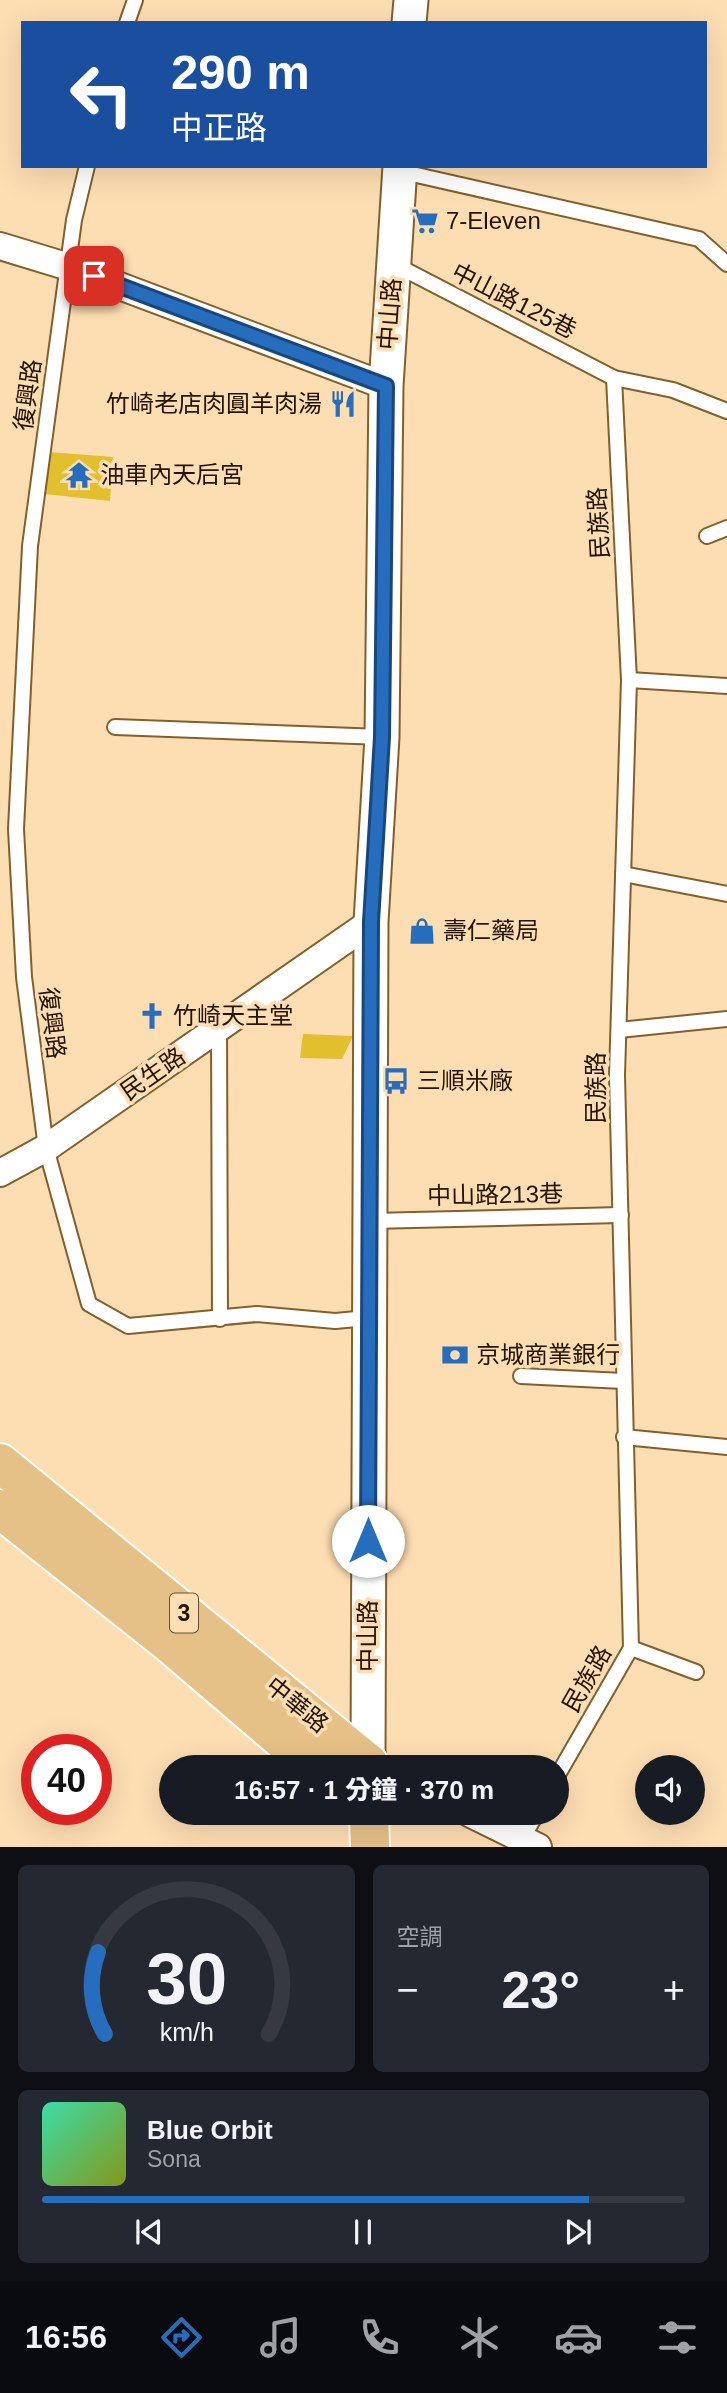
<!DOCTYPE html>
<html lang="zh-TW">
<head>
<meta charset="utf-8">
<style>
  body { margin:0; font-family:Arial,"Noto Sans TC",sans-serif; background:#242831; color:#f1f3f6; height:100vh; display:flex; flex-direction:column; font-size:26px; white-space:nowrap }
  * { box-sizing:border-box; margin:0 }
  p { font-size:23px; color:#9ea1a6 }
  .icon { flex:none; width:38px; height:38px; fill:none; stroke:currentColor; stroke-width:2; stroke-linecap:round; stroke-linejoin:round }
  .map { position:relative; height:1847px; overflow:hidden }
  .drawer { display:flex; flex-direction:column; gap:18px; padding:18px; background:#0d0f14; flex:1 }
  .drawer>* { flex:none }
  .top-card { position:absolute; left:21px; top:21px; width:686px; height:147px; border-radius:0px; box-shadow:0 7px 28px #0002; background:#1a4fa0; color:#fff; overflow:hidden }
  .tools { position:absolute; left:635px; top:1755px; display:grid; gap:14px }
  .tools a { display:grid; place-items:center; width:70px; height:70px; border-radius:50%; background:#171b24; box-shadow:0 7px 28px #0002; font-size:35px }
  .speed { position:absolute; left:21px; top:1734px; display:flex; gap:14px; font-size:35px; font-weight:700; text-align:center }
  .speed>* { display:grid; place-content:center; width:91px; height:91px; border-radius:50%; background:#171b24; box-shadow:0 7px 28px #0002; line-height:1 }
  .speed .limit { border:10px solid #d22; background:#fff; color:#111 }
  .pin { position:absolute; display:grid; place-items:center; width:60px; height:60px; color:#fff; margin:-30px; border-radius:14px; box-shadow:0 4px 10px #0006 }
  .me { position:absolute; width:77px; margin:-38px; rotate:0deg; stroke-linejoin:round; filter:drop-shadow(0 0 5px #0008) }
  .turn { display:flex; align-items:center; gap:24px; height:147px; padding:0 35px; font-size:32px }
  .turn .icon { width:91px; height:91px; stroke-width:2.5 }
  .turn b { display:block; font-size:49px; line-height:60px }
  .big { font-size:52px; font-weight:800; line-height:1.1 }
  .drawer .card { flex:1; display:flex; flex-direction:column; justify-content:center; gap:10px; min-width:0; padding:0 24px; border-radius:10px; background:#242831 }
  .drawer .dial { align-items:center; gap:0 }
  .dial svg { height:182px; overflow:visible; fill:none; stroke:#363941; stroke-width:7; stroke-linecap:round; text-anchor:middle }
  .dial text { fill:#f1f3f6; stroke:none }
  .song { display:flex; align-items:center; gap:21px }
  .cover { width:84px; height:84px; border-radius:10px; background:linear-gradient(135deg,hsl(160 70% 55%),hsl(70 70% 35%)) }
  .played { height:7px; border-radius:4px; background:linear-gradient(90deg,#276dbd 85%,#363941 85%) }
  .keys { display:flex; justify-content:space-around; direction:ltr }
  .heat { display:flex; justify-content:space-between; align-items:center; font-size:38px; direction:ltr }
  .drawer .tiles { flex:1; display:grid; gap:18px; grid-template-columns:1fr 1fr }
  .card:last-child { grid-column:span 2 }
  .trip { position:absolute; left:159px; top:1755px; width:410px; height:70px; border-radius:35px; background:#171b24; box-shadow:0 7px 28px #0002; font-weight:800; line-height:70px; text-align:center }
  .tab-bar { display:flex; height:112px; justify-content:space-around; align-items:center; background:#090b0e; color:#9ea1a6 }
  .tab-bar .icon { width:49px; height:49px }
  .tab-bar .selected { color:#276dbd }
  .tab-bar b { font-size:32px; color:#f1f3f6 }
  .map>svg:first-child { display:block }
  .building { fill:#e1bf2d }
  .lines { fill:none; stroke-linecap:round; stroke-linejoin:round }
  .service-casing { stroke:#835f2b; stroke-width:18 }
  .minor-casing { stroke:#835f2b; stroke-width:30 }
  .tertiary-casing { stroke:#835f2b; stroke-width:37 }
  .primary-casing { stroke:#fff; stroke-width:42 }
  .service { stroke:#fff; stroke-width:14 }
  .minor { stroke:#fff; stroke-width:26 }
  .tertiary { stroke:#fff; stroke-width:33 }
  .primary { stroke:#e5c187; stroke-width:38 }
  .route-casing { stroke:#19477b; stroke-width:18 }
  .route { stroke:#276dbd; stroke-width:12 }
  .labels { text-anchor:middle; stroke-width:7; stroke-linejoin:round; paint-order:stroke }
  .shield { fill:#fdddb2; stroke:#645036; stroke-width:2 }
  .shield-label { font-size:23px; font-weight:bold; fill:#221401 }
  .poi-label { font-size:24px; fill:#221401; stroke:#fdddb2; text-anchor:start }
  .street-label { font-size:24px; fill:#221401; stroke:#fdddb2 }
</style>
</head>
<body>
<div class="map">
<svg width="727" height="1847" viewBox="0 0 727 1847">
  <rect width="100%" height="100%" fill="#fdddb2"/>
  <!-- building -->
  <g class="building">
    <polygon points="49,452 113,457 110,501 45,494"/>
    <polygon points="303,1034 353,1036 342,1059 300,1058"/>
  </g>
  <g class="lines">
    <defs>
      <g id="service">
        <polyline points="127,23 135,0"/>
        <polyline points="87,166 74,220 30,546 16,829 24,977 46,1148 89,1304 128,1326 257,1314 335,1321 368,1318"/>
        <polyline points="399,171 699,239 727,264"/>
        <polyline points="394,264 614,378 673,390 727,411"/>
        <polyline points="707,536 727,528"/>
        <polyline points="629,680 727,686"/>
        <polyline points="115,727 382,737"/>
        <polyline points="623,874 727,894"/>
        <polyline points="219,1028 220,1319"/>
        <polyline points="619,1030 727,1019"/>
        <polyline points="371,1221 621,1215"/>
        <polyline points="521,1376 623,1381"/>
        <polyline points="624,1437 727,1447"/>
        <polyline points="631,1648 696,1672"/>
        <polyline points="556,1778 631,1648 617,1075 629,680 614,378"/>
        <polyline points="522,1839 537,1813"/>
      </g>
      <g id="minor">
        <polyline points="0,246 69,267 386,386"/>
        <polyline points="0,1173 46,1148 371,922"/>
        <polyline points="469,1813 538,1847"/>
      </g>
      <g id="tertiary">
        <polyline points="409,23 411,0"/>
        <polyline points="368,1763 371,922 382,737 386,386 400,166"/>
      </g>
      <g id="primary">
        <polyline points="0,1463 368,1763"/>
        <polyline points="0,1509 168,1642 313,1766 368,1763"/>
        <polyline points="369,1813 370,1847"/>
      </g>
    </defs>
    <!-- service casing -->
    <use href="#service" class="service-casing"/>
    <!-- minor casing -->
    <use href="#minor" class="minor-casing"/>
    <!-- tertiary casing -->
    <use href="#tertiary" class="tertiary-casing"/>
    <!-- primary casing -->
    <use href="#primary" class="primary-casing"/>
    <!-- service -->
    <use href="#service" class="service"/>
    <!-- minor -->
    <use href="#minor" class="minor"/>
    <!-- tertiary -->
    <use href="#tertiary" class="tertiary"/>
    <!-- primary -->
    <use href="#primary" class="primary"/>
  </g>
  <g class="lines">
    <defs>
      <polyline id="route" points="94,276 386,386 382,737 371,922 368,1541"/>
    </defs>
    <!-- route casing -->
    <use href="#route" class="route-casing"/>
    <!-- route -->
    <use href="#route" class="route"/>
  </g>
  <!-- icons -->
  <defs>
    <symbol id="supermarket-bare" viewBox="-9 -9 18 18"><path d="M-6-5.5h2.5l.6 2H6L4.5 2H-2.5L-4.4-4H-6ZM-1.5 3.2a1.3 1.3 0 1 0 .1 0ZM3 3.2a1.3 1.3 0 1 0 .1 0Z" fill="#276dbd" stroke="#fdddb2" stroke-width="2.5" paint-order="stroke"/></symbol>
    <symbol id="restaurant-bare" viewBox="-9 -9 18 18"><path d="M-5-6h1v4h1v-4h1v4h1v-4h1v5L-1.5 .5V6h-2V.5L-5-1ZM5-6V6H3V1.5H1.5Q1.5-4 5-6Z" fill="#276dbd" stroke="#fdddb2" stroke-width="2.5" paint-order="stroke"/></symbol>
    <symbol id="temple-bare" viewBox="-9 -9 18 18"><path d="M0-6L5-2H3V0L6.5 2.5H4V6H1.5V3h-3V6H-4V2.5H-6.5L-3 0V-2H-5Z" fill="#276dbd" stroke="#fdddb2" stroke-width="2.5" paint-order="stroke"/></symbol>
    <symbol id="shop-bare" viewBox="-9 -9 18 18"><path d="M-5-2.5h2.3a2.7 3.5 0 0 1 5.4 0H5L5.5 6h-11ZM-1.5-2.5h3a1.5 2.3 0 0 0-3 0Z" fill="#276dbd" stroke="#fdddb2" stroke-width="2.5" paint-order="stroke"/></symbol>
    <symbol id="church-bare" viewBox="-9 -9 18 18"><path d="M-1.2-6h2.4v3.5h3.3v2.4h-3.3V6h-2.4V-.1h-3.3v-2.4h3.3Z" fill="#276dbd" stroke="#fdddb2" stroke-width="2.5" paint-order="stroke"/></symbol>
    <symbol id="bus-bare" viewBox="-9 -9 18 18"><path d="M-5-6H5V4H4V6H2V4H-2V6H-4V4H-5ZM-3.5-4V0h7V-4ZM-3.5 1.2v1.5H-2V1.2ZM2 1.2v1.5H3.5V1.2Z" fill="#276dbd" stroke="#fdddb2" stroke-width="2.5" paint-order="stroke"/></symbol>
    <symbol id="bank-bare" viewBox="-9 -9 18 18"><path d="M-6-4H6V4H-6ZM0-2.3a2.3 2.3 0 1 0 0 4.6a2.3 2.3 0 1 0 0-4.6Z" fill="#276dbd" stroke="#fdddb2" stroke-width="2.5" paint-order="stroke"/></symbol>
  </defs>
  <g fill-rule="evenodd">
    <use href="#supermarket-bare" x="406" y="202" width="38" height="38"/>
    <use href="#restaurant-bare" x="324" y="385" width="38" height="38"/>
    <use href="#temple-bare" x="60" y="456" width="38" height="38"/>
    <use href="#shop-bare" x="403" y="912" width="38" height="38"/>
    <use href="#church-bare" x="133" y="997" width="38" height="38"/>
    <use href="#bus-bare" x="377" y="1062" width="38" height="38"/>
    <use href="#bank-bare" x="436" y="1336" width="38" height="38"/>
  </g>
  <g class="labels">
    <!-- shield labels -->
    <rect class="shield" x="170" y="1593.5" width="28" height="39" rx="5"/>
    <g class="shield-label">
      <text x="184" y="1621">3</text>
    </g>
    <!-- poi labels -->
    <g class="poi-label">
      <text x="446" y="229">7-Eleven</text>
      <text x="322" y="412" text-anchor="end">竹崎老店肉圓羊肉湯</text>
      <text x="100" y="483">油車內天后宮</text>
      <text x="443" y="939">壽仁藥局</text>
      <text x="173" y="1024">竹崎天主堂</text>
      <text x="417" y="1089">三順米廠</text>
      <text x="476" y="1363">京城商業銀行</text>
    </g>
    <!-- street labels -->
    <g class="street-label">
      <text transform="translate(514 301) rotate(27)" y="8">中山路125巷</text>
      <text transform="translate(390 314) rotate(-86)" y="8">中山路</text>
      <text transform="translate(28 395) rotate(-82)" y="8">復興路</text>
      <text transform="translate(599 523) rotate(-93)" y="8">民族路</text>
      <text transform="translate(52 1023) rotate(83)" y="8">復興路</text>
      <text transform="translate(153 1074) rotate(-35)" y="8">民生路</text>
      <text transform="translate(596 1088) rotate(-90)" y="8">民族路</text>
      <text transform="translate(495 1195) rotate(-1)" y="8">中山路213巷</text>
      <text transform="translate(368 1636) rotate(-90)" y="8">中山路</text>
      <text transform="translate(587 1679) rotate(-60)" y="8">民族路</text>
      <text transform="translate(297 1705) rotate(39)" y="8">中華路</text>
    </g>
  </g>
</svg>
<div class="tools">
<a><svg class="icon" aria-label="sound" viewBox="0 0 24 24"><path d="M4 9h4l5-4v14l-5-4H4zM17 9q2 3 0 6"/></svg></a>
</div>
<div class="speed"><div class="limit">40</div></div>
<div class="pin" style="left:94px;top:276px;background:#d93025"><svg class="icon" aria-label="arrive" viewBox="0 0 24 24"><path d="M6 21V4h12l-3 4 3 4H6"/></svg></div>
<svg class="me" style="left:368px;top:1541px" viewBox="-20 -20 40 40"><circle r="19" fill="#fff"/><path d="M0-13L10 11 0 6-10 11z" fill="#276dbd"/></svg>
<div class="trip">16:57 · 1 分鐘 · 370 m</div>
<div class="top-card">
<div class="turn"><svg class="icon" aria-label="left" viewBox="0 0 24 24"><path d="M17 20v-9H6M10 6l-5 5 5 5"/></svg><div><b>290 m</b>中正路</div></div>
</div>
</div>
<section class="drawer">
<div class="tiles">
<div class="card dial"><svg viewBox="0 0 100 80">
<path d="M14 69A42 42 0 1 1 86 69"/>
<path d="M14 69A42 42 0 0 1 11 33" stroke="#276dbd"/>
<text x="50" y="56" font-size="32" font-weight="700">30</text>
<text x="50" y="72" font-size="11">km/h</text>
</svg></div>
<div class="card"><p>空調</p>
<div class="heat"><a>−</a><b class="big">23°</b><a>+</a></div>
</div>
<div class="card">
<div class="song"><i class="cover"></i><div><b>Blue Orbit</b><p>Sona</p></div></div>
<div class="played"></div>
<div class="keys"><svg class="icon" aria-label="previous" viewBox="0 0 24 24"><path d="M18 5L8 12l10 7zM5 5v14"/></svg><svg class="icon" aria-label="pause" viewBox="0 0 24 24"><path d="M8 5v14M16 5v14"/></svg><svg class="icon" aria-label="next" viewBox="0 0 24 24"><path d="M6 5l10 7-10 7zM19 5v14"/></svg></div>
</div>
</div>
</section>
<nav class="tab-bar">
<b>16:56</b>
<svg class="icon selected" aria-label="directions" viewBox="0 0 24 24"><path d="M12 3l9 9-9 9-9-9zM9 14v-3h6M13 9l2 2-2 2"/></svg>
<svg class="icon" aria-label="music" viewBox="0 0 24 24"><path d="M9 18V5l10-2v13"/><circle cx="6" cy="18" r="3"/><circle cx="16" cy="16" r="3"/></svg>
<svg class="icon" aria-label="phone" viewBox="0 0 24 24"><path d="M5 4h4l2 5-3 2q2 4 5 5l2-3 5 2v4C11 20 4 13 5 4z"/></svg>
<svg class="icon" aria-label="climate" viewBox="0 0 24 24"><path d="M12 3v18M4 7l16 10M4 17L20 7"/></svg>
<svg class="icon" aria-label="car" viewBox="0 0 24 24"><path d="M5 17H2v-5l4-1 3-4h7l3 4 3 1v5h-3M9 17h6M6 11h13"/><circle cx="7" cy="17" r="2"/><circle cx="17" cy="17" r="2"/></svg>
<svg class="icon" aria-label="filters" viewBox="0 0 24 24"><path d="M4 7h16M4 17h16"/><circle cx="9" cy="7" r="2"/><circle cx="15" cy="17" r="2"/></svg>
</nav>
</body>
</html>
